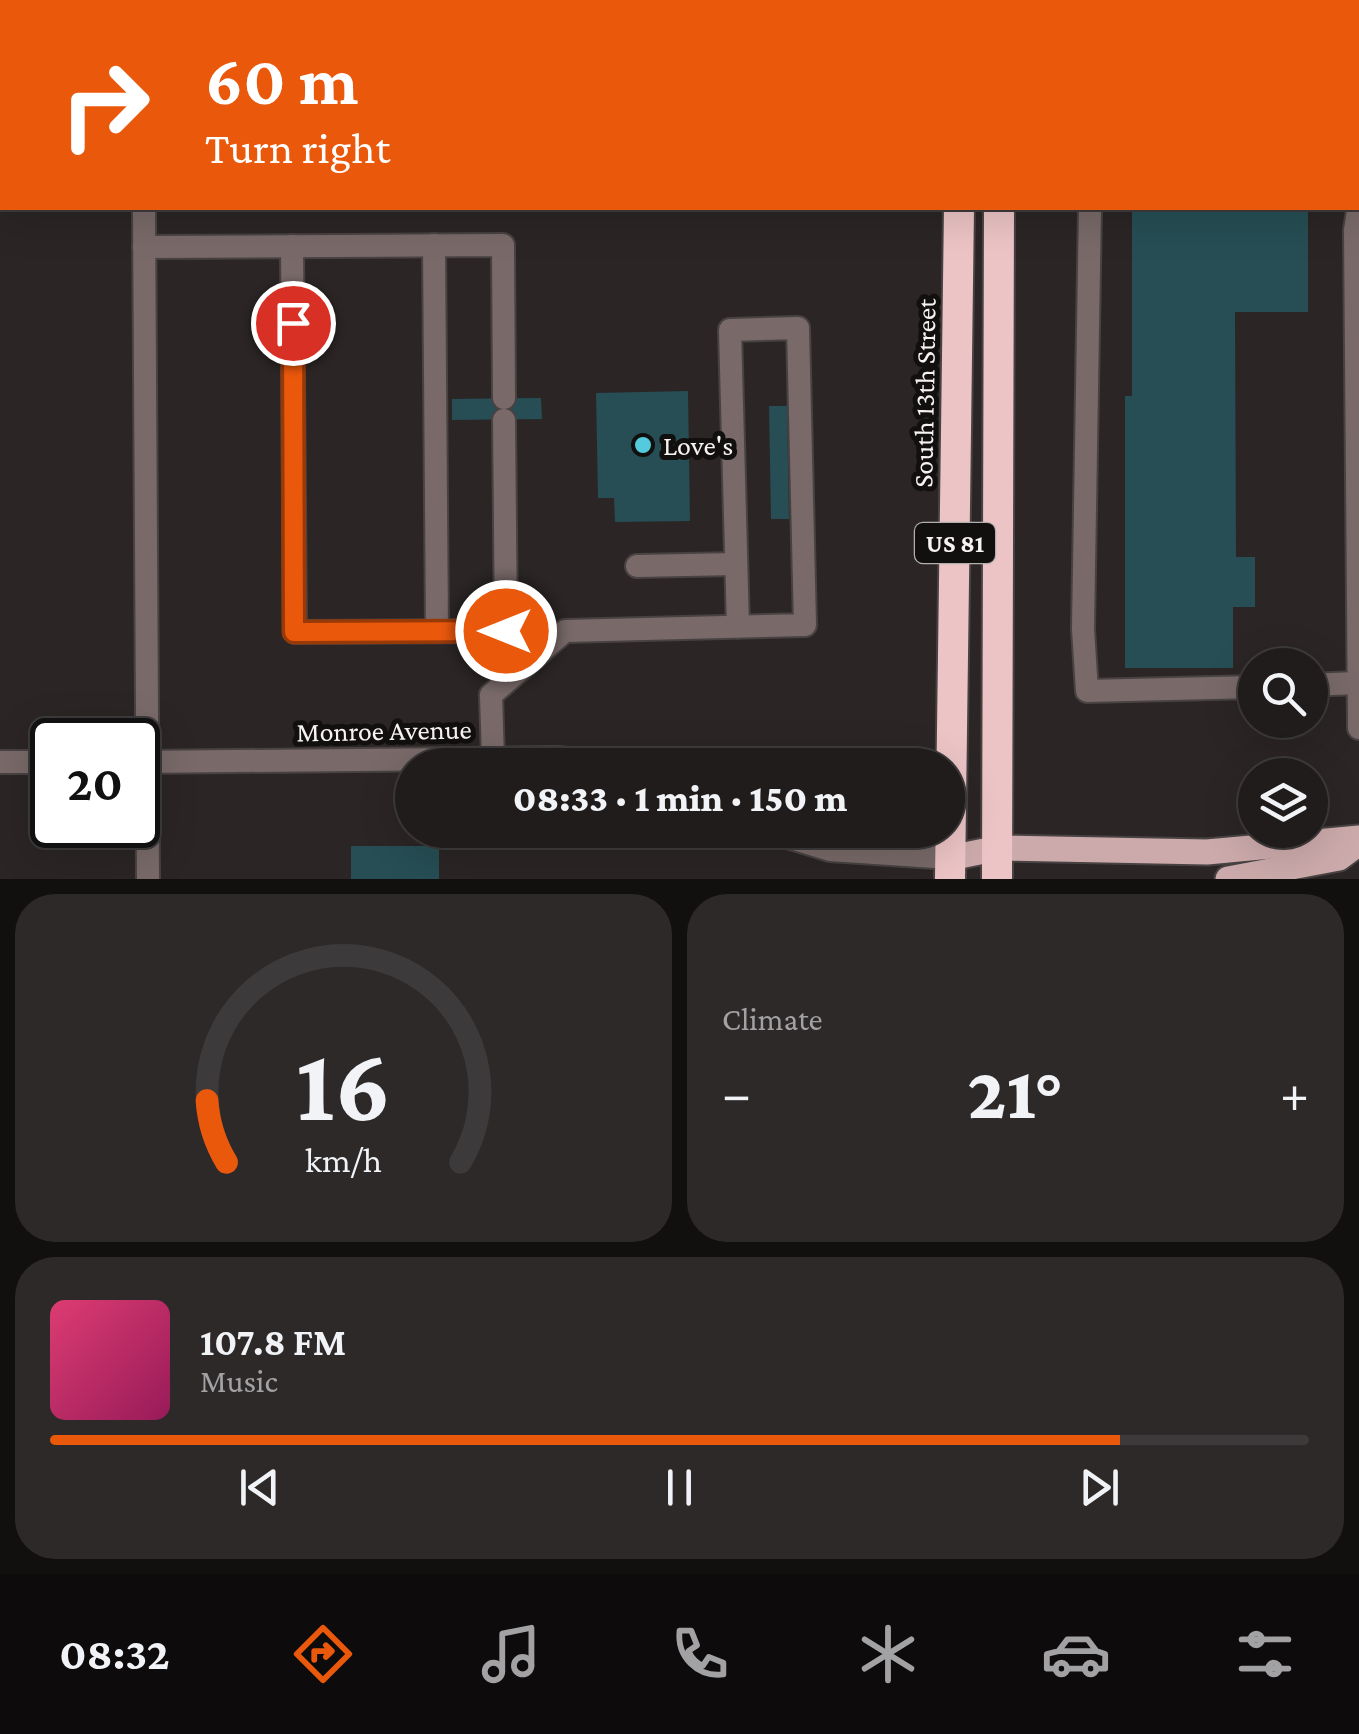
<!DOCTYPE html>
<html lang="en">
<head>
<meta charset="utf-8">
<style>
  body { margin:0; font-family:"Crimson Pro",serif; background:#2d2929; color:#f1f3f6; height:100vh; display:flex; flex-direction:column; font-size:38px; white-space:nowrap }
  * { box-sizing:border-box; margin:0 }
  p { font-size:32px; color:#a2a1a3 }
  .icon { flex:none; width:55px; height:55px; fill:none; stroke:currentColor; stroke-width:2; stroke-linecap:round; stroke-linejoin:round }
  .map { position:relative; height:879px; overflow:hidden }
  .panel { display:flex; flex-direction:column; gap:15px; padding:15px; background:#120f0f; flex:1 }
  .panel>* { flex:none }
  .guide { position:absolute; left:0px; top:0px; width:1360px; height:210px; box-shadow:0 10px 40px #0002,0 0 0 2px #3d3a3b; background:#ea580c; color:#fff; overflow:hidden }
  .buttons { position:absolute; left:1238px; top:648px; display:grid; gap:20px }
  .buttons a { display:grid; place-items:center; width:90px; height:90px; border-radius:50%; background:#201c1c; box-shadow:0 10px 40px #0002,0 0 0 2px #3d3a3b; font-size:50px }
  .speed { position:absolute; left:30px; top:718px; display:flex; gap:20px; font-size:50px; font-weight:700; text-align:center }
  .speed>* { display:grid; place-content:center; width:130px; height:130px; border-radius:50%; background:#201c1c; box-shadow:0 10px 40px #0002,0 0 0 2px #3d3a3b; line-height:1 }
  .speed .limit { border:5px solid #111; border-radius:15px; background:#fff; color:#111 }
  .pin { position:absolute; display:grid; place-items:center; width:85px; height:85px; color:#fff; margin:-42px; border:5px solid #fff; border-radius:50%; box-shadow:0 2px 10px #0007 }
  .me { position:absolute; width:110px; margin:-55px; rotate:270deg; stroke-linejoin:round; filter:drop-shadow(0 0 8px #0008) }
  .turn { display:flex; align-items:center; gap:35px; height:210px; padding:0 40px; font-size:45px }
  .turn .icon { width:130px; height:130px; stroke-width:2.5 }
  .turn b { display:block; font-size:70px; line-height:85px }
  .big { font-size:75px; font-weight:800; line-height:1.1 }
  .panel .tile { flex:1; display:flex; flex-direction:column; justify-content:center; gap:15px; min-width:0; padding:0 35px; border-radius:40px; background:#2d2929 }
  .panel .dial { align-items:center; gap:0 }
  .dial svg { height:260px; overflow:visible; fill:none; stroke:#3d3a3b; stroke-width:7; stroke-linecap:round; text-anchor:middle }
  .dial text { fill:#f1f3f6; stroke:none }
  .song { display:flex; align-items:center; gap:30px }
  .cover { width:120px; height:120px; border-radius:15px; background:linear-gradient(135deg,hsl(340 70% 55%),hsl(330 70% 35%)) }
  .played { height:10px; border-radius:5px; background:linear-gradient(90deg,#ea580c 85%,#3d3a3b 85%) }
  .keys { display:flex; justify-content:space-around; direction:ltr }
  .heat { display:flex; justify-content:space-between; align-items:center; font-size:55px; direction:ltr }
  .panel .tiles { flex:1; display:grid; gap:15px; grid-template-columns:1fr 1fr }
  .tile:last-child { grid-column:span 2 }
  .trip { position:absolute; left:395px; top:748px; width:570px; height:100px; border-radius:50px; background:#201c1c; box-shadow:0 10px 40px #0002,0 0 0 2px #3d3a3b; font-weight:800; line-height:100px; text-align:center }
  .dock { display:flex; height:160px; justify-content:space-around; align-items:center; background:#0d0b0b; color:#a2a1a3 }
  .dock .icon { width:70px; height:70px }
  .dock .on { color:#ea580c }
  .dock b { font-size:45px; color:#f1f3f6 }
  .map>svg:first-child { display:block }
  .building { fill:#264e54 }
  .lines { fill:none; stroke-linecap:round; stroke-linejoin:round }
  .minor-casing { stroke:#484242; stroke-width:26 }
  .major-casing { stroke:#484242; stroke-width:29 }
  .highway-casing { stroke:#484242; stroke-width:34 }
  .minor { stroke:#796969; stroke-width:22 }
  .major { stroke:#ccaaab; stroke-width:25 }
  .highway { stroke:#ecc4c5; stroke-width:30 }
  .route-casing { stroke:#983908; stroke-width:25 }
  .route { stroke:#ea580c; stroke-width:18 }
  .poi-dot { fill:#54cadd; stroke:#120f0f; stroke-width:4 }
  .labels { text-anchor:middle; stroke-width:10; stroke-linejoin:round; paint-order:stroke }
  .shield { fill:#120f0f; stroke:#b3afaf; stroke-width:2.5 }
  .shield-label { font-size:25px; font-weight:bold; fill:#f8f3f3 }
  .street-label { font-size:28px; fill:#f8f3f3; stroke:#120f0f }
  .poi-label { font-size:28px; fill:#f8f3f3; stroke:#120f0f; text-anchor:start }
</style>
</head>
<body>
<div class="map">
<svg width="1359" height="879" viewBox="0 0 1359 879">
  <rect width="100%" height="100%" fill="#2b2525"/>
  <!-- building -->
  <g class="building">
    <polygon points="1132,208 1308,208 1308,312 1235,312 1236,557 1255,557 1255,607 1233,607 1233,668 1125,668 1125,396 1132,396"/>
    <polygon points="688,391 690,521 615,522 614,498 598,498 596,393"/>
    <polygon points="541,398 542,419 452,420 452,399"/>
    <polygon points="769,406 787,406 789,519 771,519"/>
    <rect x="351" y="846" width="88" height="33"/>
  </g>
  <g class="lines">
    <defs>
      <g id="minor">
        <polyline points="142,0 142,2"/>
        <polyline points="1096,2 1096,0"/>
        <polyline points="1358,90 1359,91"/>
        <polyline points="1359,205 1355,230 1359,728"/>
        <polyline points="144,208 148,879"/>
        <polyline points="1090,208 1083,629 1087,691 1255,687"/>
        <polyline points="434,245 437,631"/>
        <polyline points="292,246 295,632 506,631 504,420"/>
        <polyline points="144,247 503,245 504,398"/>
        <polyline points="637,566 736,564"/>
        <polyline points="1310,685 1356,683"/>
        <polyline points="493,759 491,695 565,631 805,625 798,328 730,330 738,627"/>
        <polyline points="0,762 52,762"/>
        <polyline points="138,762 557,758 630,765"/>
        <polyline points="765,830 830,850 950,858"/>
      </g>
      <g id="major">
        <polyline points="950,858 999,848 1207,852 1359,838"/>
        <polyline points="1228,879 1339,858 1359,843"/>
      </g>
      <g id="highway">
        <polyline points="999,0 999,2"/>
        <polyline points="962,2 962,0"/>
        <polyline points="950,879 959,208"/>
        <polyline points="997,879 999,208"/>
      </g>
    </defs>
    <!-- minor casing -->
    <use href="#minor" class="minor-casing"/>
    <!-- major casing -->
    <use href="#major" class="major-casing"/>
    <!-- highway casing -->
    <use href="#highway" class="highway-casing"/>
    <!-- minor -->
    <use href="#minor" class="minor"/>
    <!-- major -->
    <use href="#major" class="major"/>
    <!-- highway -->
    <use href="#highway" class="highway"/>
  </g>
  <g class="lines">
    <defs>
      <polyline id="route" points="293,323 294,632 506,631"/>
    </defs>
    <!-- route casing -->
    <use href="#route" class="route-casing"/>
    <!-- route -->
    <use href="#route" class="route"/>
  </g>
  <!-- markers -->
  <circle class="poi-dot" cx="643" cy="445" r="10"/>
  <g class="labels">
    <!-- shield labels -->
    <rect class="shield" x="915" y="523" width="80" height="40" rx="8"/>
    <g class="shield-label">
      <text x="955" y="552">US 81</text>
    </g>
    <!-- street labels -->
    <g class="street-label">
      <text transform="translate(924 393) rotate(-89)" y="10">South 13th Street</text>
      <text transform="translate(384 730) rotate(-1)" y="10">Monroe Avenue</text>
    </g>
    <!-- poi labels -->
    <g class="poi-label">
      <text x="663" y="455">Love's</text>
    </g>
  </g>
</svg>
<div class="buttons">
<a><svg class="icon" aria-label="search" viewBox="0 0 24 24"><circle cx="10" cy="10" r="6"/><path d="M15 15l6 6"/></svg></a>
<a><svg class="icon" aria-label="layers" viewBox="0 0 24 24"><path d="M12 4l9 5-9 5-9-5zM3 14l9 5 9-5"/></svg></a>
</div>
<div class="speed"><div class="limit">20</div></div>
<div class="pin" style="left:293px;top:323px;background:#d93025"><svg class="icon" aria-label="arrive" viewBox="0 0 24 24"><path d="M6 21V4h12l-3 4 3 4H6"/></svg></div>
<svg class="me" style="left:506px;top:631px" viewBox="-20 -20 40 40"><circle r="17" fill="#ea580c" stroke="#fff" stroke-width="3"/><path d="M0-11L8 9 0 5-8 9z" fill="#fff"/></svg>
<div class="trip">08:33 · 1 min · 150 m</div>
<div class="guide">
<div class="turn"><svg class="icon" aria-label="right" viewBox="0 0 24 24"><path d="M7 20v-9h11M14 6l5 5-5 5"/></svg><div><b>60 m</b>Turn right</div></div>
</div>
</div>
<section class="panel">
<div class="tiles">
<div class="tile dial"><svg viewBox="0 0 100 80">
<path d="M14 69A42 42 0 1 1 86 69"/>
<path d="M14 69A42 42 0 0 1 8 50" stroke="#ea580c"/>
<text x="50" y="56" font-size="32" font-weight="700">16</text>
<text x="50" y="72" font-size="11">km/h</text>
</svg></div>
<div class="tile"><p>Climate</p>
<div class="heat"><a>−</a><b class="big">21°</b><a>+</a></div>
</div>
<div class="tile">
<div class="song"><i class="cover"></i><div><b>107.8 FM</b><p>Music</p></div></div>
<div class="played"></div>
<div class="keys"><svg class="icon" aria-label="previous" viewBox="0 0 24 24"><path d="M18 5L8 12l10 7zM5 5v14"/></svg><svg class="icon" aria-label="pause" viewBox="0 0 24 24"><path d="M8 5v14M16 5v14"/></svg><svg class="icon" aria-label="next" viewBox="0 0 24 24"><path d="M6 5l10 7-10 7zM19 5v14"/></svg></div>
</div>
</div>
</section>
<nav class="dock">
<b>08:32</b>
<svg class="icon on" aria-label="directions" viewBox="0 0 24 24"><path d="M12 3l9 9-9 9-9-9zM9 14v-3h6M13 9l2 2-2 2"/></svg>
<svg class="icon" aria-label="music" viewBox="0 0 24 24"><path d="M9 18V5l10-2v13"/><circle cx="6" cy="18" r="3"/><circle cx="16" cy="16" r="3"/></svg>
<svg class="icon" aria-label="phone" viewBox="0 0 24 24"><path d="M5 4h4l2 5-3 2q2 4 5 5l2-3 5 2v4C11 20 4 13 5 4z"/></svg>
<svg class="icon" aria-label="climate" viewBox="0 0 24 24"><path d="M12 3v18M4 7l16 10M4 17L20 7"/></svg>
<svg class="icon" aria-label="car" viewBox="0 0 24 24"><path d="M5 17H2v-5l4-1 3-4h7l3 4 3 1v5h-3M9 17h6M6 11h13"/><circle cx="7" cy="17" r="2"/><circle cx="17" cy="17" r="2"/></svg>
<svg class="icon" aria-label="filters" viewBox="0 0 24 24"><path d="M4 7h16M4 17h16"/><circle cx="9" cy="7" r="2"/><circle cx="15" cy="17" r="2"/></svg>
</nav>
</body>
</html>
